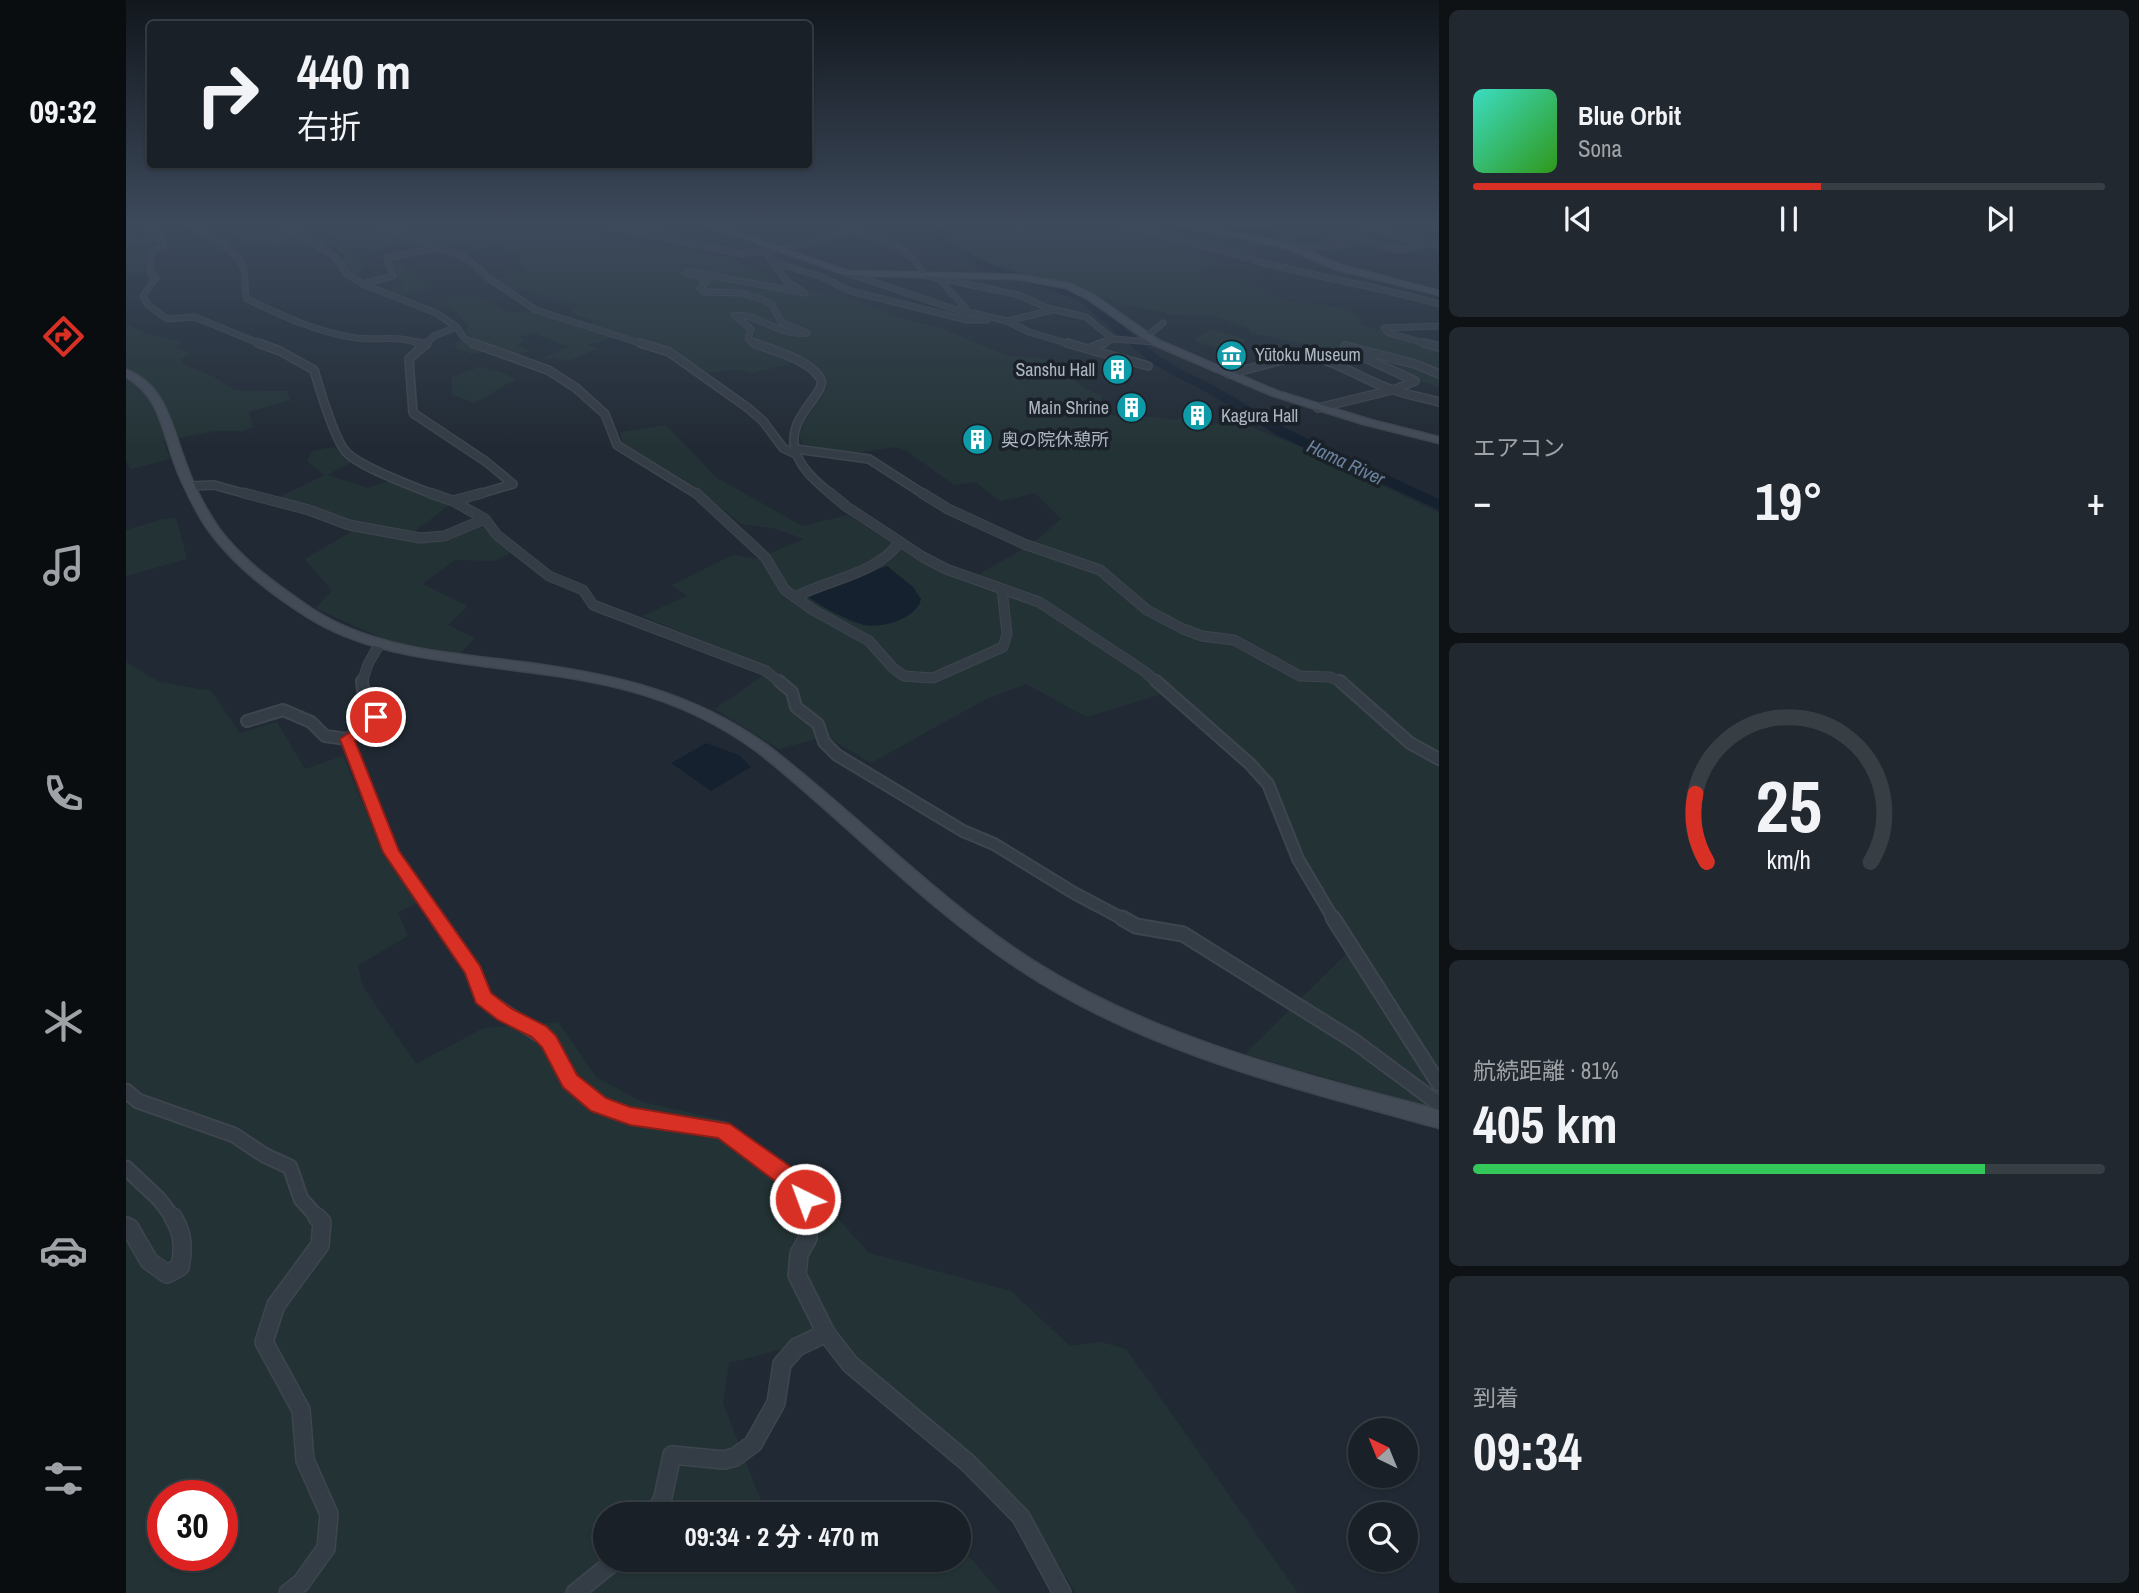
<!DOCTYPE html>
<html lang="ja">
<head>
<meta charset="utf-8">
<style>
  body { margin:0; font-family:"Archivo Narrow","Noto Sans JP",sans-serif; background:#22282f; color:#f1f3f6; height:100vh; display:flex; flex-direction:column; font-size:26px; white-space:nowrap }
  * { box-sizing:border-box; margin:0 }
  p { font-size:23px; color:#9fa3a7 }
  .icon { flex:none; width:38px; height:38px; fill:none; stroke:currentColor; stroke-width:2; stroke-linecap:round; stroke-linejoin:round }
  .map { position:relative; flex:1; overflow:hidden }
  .details { display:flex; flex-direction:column; gap:10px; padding:10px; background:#0e1215; width:700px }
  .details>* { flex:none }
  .hud { position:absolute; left:21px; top:21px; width:665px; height:147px; border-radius:7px; box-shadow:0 2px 5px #0004,0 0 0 2px #373e44; background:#192027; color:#f1f3f6; overflow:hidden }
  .needle { width:46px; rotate:317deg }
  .tools { position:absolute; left:1222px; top:1418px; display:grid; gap:14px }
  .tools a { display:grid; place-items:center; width:70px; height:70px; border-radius:50%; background:#192027; box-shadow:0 2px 5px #0004,0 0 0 2px #373e44; font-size:35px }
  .speed { position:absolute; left:21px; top:1480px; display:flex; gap:14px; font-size:35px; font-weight:700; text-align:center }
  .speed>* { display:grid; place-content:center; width:91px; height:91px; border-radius:50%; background:#192027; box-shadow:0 2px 5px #0004,0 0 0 2px #373e44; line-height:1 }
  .speed .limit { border:10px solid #d22; background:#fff; color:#111 }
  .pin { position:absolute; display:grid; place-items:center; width:60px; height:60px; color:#fff; margin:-30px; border:4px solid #fff; border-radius:50%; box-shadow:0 2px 7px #0007 }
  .me { position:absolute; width:77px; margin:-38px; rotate:318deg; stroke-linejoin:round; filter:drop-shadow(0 0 5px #0008) }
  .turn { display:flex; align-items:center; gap:24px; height:147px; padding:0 35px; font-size:32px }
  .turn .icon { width:91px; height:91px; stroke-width:2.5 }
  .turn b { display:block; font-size:49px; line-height:60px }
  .big { font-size:52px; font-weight:700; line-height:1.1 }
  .details .card { flex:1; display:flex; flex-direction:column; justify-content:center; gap:10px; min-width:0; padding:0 24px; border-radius:10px; background:#22282f }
  .details .dial { align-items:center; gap:0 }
  .dial svg { height:182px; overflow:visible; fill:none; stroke:#373e44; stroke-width:7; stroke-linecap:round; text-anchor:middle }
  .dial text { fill:#f1f3f6; stroke:none }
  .song { display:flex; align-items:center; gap:21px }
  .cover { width:84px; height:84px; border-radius:10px; background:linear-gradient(135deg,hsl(170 70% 55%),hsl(110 70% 35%)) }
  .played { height:7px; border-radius:4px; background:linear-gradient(90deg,#d93025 55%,#373e44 55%) }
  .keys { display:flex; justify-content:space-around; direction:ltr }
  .heat { display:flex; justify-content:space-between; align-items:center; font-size:38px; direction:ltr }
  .charge { height:10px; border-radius:5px; background:linear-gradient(90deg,#34c759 81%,#373e44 0) }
  .trip { position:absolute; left:467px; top:1502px; width:378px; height:70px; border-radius:35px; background:#192027; box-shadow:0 2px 5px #0004,0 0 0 2px #373e44; font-weight:700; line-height:70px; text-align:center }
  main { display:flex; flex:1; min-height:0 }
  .tabs { display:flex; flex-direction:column; width:126px; justify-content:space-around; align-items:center; background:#0a0d10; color:#9fa3a7 }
  .tabs .icon { width:49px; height:49px }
  .tabs .active { color:#d93025 }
  .tabs b { font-size:32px; color:#f1f3f6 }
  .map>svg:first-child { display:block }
  .green { fill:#233335; fill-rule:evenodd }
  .water { fill:#162130 }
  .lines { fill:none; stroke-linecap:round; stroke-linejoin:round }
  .stream { stroke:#162130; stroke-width:2 }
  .river { fill:#162130; fill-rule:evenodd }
  .street-far5-casing { stroke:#3e454e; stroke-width:7 }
  .street-far4-casing { stroke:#3e454e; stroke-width:10 }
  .street-far3-casing { stroke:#3e454e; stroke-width:11 }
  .street-far2-casing { stroke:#3e454e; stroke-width:14 }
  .street-far1-casing { stroke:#3e454e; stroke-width:17 }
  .street-casing { stroke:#3e454e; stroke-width:20 }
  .secondary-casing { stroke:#3e454e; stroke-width:3 }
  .street-far5 { stroke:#343c45; stroke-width:5 }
  .street-far4 { stroke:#343c45; stroke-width:7 }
  .street-far3 { stroke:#343c45; stroke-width:9 }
  .street-far2 { stroke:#343c45; stroke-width:10 }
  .street-far1 { stroke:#343c45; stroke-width:13 }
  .street { stroke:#343c45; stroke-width:17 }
  .secondary { fill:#434b57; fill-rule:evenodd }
  .route { fill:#d93025; stroke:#8d1f18; stroke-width:2 }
  .labels { text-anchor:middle; stroke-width:7; stroke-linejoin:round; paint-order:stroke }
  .far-poi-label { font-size:18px; fill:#aeb6c1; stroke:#1a2129; text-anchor:start }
  .far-water-label { font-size:19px; font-style:italic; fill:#6a829e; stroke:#1a2129 }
</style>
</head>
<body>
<main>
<nav class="tabs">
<b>09:32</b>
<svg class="icon active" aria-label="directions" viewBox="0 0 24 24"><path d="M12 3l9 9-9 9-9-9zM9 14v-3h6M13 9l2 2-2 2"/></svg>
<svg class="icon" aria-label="music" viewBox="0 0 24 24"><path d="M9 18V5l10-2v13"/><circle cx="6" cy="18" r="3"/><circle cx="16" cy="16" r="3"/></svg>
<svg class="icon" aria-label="phone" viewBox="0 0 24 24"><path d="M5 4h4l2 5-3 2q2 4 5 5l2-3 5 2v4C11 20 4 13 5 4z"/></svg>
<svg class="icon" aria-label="climate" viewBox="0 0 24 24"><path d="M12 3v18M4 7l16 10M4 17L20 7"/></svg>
<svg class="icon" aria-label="car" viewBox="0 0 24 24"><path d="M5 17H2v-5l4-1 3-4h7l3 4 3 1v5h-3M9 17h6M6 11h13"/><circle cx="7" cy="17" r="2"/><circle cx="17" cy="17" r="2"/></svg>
<svg class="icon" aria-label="filters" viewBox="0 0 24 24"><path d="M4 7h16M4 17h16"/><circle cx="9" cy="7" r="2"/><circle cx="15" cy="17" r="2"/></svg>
</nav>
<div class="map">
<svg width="1313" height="1593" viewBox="0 0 1313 1593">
  <rect width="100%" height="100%" fill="#212a34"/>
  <!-- green -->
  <g class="green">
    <path d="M90,225H447L491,237L608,259L630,272L669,288L721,297L768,316L817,329L880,355L919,359L962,390L976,395L973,405C990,422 1002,418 1024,417C1036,416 1044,423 1056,417L1078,427L1105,419L1188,452L1313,513V1110L1119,1054L1220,954L1178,878L1138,786L1039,693L961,717L900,684L860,699L745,763L700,736L653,749L589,709L646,669L516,616L561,596L546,585L607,555L631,559L678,539L647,528L615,524L571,488L496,442L494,432L540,425L591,478L676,526L722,515L783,555L840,582L907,543L935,519L909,493L875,501L849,482L828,485L780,450L769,447L722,454L677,444L673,436C679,414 692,407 701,386L695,375L667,363L626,373L610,369L583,373L538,346L498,335L462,345L472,349L445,360L414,359L442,347L408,333L393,337L398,341L390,345L404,351L384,357L364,351L346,354L329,348L330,343L345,339L339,329L343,326L328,310L309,300C343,295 354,292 382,313L413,310L464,325L466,320L445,313L453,305L419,297L399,289L381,290L368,280L383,275V271H401L393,262L396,255L369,245L352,249L336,243L313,248L295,240L252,249L227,248L225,254L237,264L234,274L228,275L223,272L222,266L216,260L220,257L212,250V241L188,247L179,241L146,248L134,241L118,244ZM761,566L787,587L794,604L785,614L774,620L693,590Z"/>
    <path d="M821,225H1004L1062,239L1074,236L1102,242L1136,243L1115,255L1081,247L1054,248L1091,264L1073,273L1076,277C1092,279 1109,280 1125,286C1135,290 1144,296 1155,299C1186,308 1211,299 1238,320L1233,324L1313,345V387L1181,345L1125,333L1123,328L1087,316L1051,315L995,304L934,281L889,275L846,258L823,244L819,234L823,226Z"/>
    <path d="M1136,225H1166L1211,239L1170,236L1176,241C1150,244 1120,238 1095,229L1137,237L1156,234L1136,228Z"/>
    <polygon points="11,240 31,248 23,252 21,274 0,278 0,243"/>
    <polygon points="271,262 298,282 302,292 275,295 263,290 280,283 270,278 259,264"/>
    <polygon points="0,324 21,334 53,341 55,344 50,348 66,353 54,360 57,364 88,377 108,390 161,391 164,400 123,412 127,427 118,431 89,431 38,441 44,459 5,469 0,461"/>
    <polygon points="1087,329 1122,340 1092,349 1069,341 1071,337"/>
    <polygon points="353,367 375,372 390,379 349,403 326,395 326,377"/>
    <polygon points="208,447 226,462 201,475 242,488 263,481 325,504 286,533 306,536 352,521 385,553 368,561 329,560 296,584 342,606 322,625 349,638 334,653 262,641 189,608 206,591 179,559 235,526 151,498 199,475 181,462 186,451"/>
    <polygon points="50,518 61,559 0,576 0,530 37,519"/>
    <path d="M0,662L33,682L85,691L114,733L151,722L179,769L217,756L258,856L292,903L272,912L282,936L232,965L236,985L290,1064L358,1028L432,1022L470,1077L516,1102L601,1121L668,1169L743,1253L885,1291L944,1346L975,1342L1000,1349L1172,1593H950L894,1502L706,1336L603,1363L597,1403L640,1514H480V1559H833V1545L875,1593H0ZM37,1496H96V1556H37Z"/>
  </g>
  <!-- water -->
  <g class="water">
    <polygon points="1074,225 1136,225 1136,228 1157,233 1137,237"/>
    <path d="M761,566L787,587L795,599C791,618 756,629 738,625C719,620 698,608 682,597Z"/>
    <polygon points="580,743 613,755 625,767 585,791 545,763"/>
  </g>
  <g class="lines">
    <!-- stream -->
    <polyline class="stream" points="175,225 211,242 208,252 216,256"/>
    <!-- river -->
    <polygon class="river" points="808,225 818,226 819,238 822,242 862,263 960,296 1031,355 1058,371 1087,385 1161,429 1313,499 1313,510 1151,435 1079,391 1050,377 1023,361 952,300 854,267 816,246 809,238 810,229"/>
    <defs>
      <g id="street-far5">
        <polyline points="22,225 34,233 38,244 25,253 25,274 30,278 17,296 22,305 41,319 69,317 137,345"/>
        <path d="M65,225C81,235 109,248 117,266C121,277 117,288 121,299C157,316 190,332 230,338C252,341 276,334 295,345"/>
        <polyline points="157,225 208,256 221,274 237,284 310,313 331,327 338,338 350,345"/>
        <polyline points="253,225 340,258 364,279 410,310 520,345"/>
        <polyline points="477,225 615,254 662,248 726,230"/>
        <path d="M715,225C742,236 787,245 798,275L893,295L921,308L960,317L987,339"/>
        <path d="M998,225C1051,236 1102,254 1155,267C1208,280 1261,289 1313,304"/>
        <polyline points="1233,225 1313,246"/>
        <polyline points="513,233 543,225"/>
        <polyline points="0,240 14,242 33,238"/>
        <polyline points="1170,248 1222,244 1205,234 1207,233 1274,250 1300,243"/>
        <polyline points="645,261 696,277 724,291 841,320 861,320"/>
        <polyline points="721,273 825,308 881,321 903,332 947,345"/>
        <polyline points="814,280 841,310"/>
        <polyline points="237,284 267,276 261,258 310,248"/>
        <polyline points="881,321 927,310"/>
        <polyline points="1020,337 1037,323"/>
        <polyline points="299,345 308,336 331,327"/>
        <path d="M632,345L622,339L625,329L608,315C635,314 653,337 681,333L656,323L646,305L635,299L615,293L578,292L574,288L582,280L559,273L567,272L679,293L660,281L640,252"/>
        <polyline points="973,345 987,339 1029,342"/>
        <polyline points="1305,345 1263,333 1258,328 1313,326"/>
      </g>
      <g id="street-far4">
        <path d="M132,343L154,351L188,370C193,387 209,440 220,452C234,467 288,487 309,495"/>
        <polyline points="292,343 298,346"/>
        <polyline points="301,343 283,359 287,413 359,461 387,484 350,495"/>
        <polyline points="347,343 422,370 450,388 479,414 491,445 572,495"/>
        <polyline points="514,343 543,352 622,408 637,421 657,448 670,454"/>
        <path d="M628,343C648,351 682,359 694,378C704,393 655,418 671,455C677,471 693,484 706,495"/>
        <polyline points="941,343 1022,366"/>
        <polyline points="1298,343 1313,347"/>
        <polyline points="963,349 978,343"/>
        <path d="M1103,374L1175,355C1206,358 1230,376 1259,387C1276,394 1295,397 1313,402"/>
        <polyline points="1192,408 1270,389 1289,381 1220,349 1219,346 1289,364 1313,374"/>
        <polyline points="670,449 743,459 799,495"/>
        <polyline points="65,486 88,485 124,495"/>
      </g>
      <g id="street-far3">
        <polyline points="118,493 183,510 223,525 294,538 318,536 359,519"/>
        <polyline points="304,493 327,501 359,519 371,535 423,576 457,590 467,605 640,671 655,683"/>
        <polyline points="570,493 639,557 659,590 687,610 743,641 767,668 778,676 807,678 877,647 881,634 876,589"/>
        <polyline points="704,493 721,507 797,557 820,569 913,602 1018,671 1032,683"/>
        <polyline points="796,493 822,509 898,544 974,570 1021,610 1057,629 1076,636 1108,640 1174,676 1204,677 1218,683"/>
        <polyline points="327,501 356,493"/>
        <path d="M669,597C703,579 749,575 773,543"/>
        <polyline points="236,683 242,664 253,645"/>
      </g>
      <g id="street-far2">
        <polyline points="653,681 666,692 670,707 692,724 698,742 711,755 837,831 868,844 948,893 999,920"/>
        <polyline points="1030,681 1124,764 1142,784 1172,859 1208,920"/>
        <polyline points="1214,681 1284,743 1313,759"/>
        <polyline points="121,721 157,710 185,722 199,736 221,739 247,722 250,717 238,699 236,681"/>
        <polyline points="221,739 265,852 313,920"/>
      </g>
      <g id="street-far1">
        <polyline points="311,918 348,971 357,998 423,1041 444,1081 473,1105 504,1116 597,1130 657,1174 679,1199 681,1219"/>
        <polyline points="996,918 1010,926 1057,934 1228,1041 1313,1104"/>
        <polyline points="1207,918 1313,1084"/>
        <polyline points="0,1091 12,1101 108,1135 138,1155 164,1167 175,1199 193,1219"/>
        <polyline points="0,1168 33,1199 48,1219"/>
      </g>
      <g id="street">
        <polyline points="680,1217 682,1238 673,1254 671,1275 700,1333 724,1364 842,1463 895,1517 936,1593"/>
        <path d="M0,1226L4,1228L23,1261L41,1274L54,1267C58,1248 57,1233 47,1217"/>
        <polyline points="529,1514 537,1497 546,1455 598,1460 609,1457 627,1444 650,1403 656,1364 671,1347 700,1333"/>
        <polyline points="162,1593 175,1583 200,1548 203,1514 179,1460 175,1410 138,1342 150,1305 194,1245 196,1222 191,1217"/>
        <polyline points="449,1593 491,1559"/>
      </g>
      <g id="secondary">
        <polygon points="579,225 589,225 722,271 893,275 945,284 968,295 1032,340 1151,391 1245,420 1313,437 1313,443 1237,424 1145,395 1026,344 962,299 940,288 893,279 721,275"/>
        <polygon points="1054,225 1066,225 1165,244 1215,265 1313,291 1313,295 1209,269 1160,248"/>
        <path d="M0,370C41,385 46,429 60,464C68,487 80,510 94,530C117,561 155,588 186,609C248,649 324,653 395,662C486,674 566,691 642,746C732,815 811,899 906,960C1030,1039 1173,1073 1313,1110V1128C1169,1088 1019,1053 893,969C798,907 720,822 632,752C545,688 461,679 357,666C296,658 233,650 180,616C142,592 99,558 75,519C65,501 55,482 48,462C36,429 33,395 0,377Z"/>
      </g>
    </defs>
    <!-- street-far5 casing -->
    <use href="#street-far5" class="street-far5-casing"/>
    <!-- street-far4 casing -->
    <use href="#street-far4" class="street-far4-casing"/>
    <!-- street-far3 casing -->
    <use href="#street-far3" class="street-far3-casing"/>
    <!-- street-far2 casing -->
    <use href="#street-far2" class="street-far2-casing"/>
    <!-- street-far1 casing -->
    <use href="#street-far1" class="street-far1-casing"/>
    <!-- street casing -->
    <use href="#street" class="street-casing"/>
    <!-- secondary casing -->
    <use href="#secondary" class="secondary-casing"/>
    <!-- street-far5 -->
    <use href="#street-far5" class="street-far5"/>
    <!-- street-far4 -->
    <use href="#street-far4" class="street-far4"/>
    <!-- street-far3 -->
    <use href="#street-far3" class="street-far3"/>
    <!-- street-far2 -->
    <use href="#street-far2" class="street-far2"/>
    <!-- street-far1 -->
    <use href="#street-far1" class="street-far1"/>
    <!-- street -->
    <use href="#street" class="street"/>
    <!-- secondary -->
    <use href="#secondary" class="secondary"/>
  </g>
  <!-- sky -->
  <linearGradient id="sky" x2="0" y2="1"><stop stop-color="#12171d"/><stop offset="0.5" stop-color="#3d4a5c"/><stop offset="1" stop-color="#3d4a5c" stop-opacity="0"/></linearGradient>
  <rect width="1313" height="448" fill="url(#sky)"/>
  <!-- route -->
  <polygon class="route" points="250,713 258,717 253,725 229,741 273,851 354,966 365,993 386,1009 420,1026 430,1036 451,1075 480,1098 504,1107 604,1124 665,1167 690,1199 687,1206 679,1209 671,1206 649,1181 592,1138 504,1125 465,1111 437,1087 416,1047 406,1037 372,1020 350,1003 339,973 257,852 214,739"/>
  <!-- icons -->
  <defs>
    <symbol id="museum-disc" viewBox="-11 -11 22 22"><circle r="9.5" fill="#0f9aa8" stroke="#1a2129"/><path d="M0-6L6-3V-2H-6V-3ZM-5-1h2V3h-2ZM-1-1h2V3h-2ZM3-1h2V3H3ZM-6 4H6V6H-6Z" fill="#fff"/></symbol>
    <symbol id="building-disc" viewBox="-11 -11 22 22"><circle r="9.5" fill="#0f9aa8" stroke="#1a2129"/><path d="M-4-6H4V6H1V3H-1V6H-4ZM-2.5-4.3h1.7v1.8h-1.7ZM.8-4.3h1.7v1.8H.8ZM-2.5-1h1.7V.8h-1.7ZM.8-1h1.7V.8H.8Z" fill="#fff"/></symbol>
  </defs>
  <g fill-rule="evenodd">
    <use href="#museum-disc" x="1088" y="338" width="35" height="35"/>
    <use href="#building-disc" x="974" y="352" width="35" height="35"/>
    <use href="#building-disc" x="988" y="390" width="35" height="35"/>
    <use href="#building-disc" x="1054" y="398" width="35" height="35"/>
    <use href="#building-disc" x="834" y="422" width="35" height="35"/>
  </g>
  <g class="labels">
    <!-- far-poi labels -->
    <g class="far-poi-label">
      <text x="1129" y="361">Yūtoku Museum</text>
      <text x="969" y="376" text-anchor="end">Sanshu Hall</text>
      <text x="983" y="414" text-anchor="end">Main Shrine</text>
      <text x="1095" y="422">Kagura Hall</text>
      <text x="875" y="446">奥の院休憩所</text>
    </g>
    <!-- far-water labels -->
    <g class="far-water-label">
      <text transform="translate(1220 462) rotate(25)" y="7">Hama River</text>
    </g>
  </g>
</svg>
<div class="tools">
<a><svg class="needle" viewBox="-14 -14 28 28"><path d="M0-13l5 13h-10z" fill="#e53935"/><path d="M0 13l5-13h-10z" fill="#9fa3a7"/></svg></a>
<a><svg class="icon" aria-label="search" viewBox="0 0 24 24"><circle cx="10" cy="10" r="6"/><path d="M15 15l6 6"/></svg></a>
</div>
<div class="speed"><div class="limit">30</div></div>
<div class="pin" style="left:250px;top:717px;background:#d93025"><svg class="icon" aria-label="arrive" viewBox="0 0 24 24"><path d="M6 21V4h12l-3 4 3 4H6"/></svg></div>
<svg class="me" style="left:679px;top:1199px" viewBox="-20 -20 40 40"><circle r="17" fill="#d93025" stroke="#fff" stroke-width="3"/><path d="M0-11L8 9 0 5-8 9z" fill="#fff"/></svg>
<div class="trip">09:34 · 2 分 · 470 m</div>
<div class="hud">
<div class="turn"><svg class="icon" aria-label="right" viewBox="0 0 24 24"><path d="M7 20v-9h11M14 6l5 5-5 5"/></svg><div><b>440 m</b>右折</div></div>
</div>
</div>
<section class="details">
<div class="card">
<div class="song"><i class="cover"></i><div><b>Blue Orbit</b><p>Sona</p></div></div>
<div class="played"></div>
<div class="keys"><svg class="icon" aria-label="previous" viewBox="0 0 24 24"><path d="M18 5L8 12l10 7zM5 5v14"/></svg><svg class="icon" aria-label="pause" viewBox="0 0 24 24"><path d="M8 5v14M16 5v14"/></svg><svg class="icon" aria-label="next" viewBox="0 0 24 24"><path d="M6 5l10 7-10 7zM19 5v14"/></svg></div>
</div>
<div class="card"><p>エアコン</p>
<div class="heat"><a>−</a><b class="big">19°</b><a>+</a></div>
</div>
<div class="card dial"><svg viewBox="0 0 100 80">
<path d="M14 69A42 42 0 1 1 86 69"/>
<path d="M14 69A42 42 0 0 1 9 39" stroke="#d93025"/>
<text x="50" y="56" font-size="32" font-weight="700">25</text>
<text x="50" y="72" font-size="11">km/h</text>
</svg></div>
<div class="card"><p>航続距離 · 81%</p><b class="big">405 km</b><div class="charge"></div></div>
<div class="card"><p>到着</p><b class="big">09:34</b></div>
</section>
</main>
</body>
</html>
